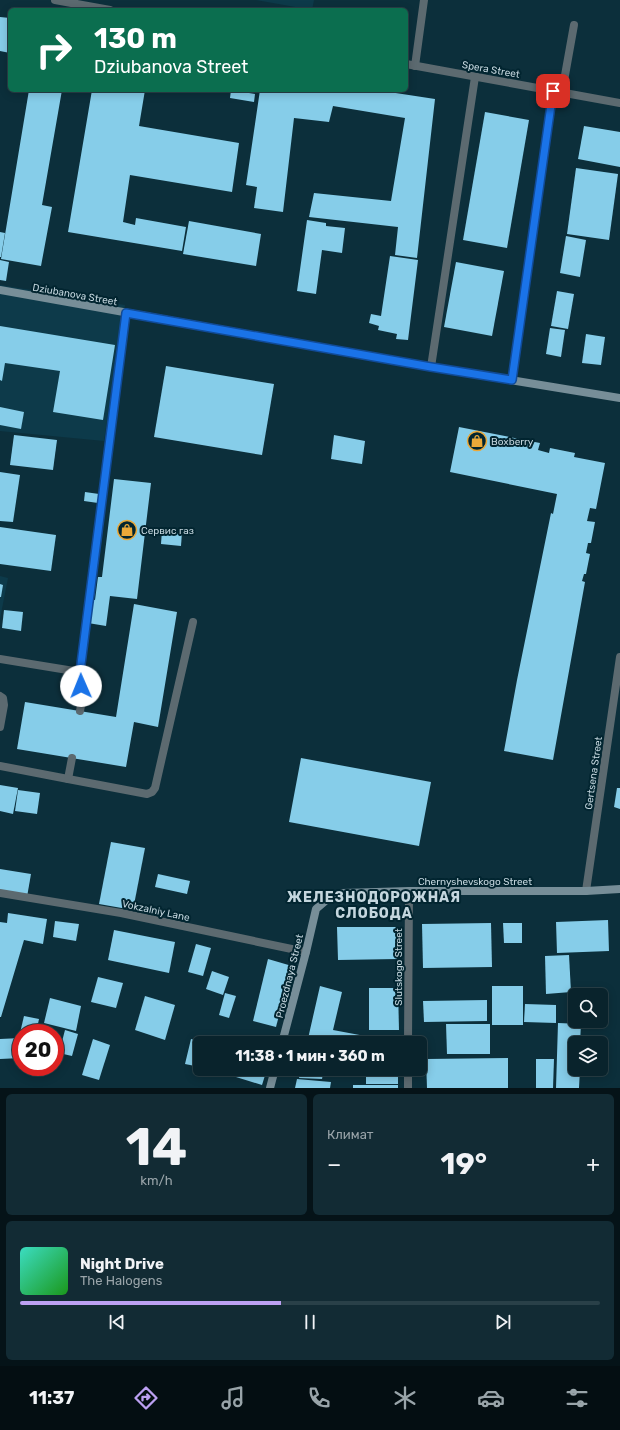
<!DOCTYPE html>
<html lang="ru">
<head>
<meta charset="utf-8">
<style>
  body { margin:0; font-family:Rubik,sans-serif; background:#122b34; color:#f1f3f6; height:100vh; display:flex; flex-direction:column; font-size:15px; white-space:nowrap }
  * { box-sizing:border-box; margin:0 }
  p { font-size:13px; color:#99a4a9 }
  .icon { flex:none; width:22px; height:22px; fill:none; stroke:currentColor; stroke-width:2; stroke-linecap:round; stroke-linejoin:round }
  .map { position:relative; height:1088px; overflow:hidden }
  .panel { display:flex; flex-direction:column; gap:6px; padding:6px; background:#051318; flex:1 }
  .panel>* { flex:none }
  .guide { position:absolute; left:8px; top:8px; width:400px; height:84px; border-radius:6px; box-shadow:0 2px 10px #0003,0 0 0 1px #294048; background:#0b6e4f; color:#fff; overflow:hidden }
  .tools { position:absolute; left:568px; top:988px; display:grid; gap:8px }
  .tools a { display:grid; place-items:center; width:40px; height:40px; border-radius:6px; background:#09232c; box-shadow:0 2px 10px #0003,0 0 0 1px #294048; font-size:20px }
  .speed { position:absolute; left:12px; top:1024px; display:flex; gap:8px; font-size:20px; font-weight:700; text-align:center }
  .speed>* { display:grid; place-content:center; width:52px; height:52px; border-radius:50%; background:#09232c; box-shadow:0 2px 10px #0003,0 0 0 1px #294048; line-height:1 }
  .speed .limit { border:6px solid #d22; background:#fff; color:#111 }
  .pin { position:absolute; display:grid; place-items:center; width:34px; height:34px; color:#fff; margin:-17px; border-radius:8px; box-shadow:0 2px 6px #0006 }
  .me { position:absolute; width:44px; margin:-22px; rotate:359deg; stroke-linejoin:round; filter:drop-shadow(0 0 3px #0008) }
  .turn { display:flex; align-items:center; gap:14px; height:84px; padding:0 20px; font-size:18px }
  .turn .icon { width:52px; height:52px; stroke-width:2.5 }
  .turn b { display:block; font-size:28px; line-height:34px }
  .big { font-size:30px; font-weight:700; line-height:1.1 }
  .panel .widget { flex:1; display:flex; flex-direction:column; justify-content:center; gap:6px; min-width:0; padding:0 14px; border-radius:6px; background:#122b34 }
  .panel .dial { align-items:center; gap:0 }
  .dial b { font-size:52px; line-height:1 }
  .song { display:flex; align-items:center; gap:12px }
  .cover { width:48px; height:48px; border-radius:6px; background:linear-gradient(135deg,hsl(170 70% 55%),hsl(120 70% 35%)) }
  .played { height:4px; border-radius:2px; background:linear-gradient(90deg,#bca0f2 45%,#294048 45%) }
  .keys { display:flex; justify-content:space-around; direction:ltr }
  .heat { display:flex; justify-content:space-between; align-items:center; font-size:22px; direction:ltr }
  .panel .tiles { flex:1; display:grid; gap:6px; grid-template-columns:1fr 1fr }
  .widget:last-child { grid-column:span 2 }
  .trip { position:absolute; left:193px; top:1036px; width:234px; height:40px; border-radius:6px; background:#09232c; box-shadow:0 2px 10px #0003,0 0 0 1px #294048; font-weight:700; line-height:40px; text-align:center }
  .menu { display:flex; height:64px; justify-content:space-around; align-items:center; background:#040e12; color:#99a4a9 }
  .menu .icon { width:28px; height:28px }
  .menu .active { color:#bca0f2 }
  .menu b { font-size:18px; color:#f1f3f6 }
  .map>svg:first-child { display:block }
  .built { fill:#0d3a4a }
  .building { fill:#86cde9 }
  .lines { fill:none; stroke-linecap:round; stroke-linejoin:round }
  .lane { stroke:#5c6a70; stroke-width:8 }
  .street { stroke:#5c6a70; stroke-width:8 }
  .secondary { stroke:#778e98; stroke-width:8 }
  .route-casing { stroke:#114b97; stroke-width:10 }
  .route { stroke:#1a73e8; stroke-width:7 }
  .labels { text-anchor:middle; stroke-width:4; stroke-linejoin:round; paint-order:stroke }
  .street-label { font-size:10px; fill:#c4d6de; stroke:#022530 }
  .poi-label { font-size:10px; fill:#c4d6de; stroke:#022530; text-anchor:start }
  .district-label { font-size:14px; font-weight:bold; letter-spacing:1px; fill:#c4d6de; stroke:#022530 }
</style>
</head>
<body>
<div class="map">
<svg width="620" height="1088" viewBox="0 0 620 1088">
  <rect width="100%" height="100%" fill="#0c2f3b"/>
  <!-- built -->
  <g class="built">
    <polygon points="256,0 314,0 312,10"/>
    <polygon points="0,285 125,305 104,441 0,431"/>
    <polygon points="0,576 8,578 0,619"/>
  </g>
  <!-- building -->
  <g class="building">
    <polygon points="0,17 10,18 10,53 0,51"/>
    <polygon points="29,90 62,90 42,205 52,207 41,266 1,259"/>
    <polygon points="92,90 145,90 139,126 239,143 232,192 130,175 123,222 135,225 136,218 186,227 182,251 68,232"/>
    <polygon points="194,90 206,90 206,93"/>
    <polygon points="231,90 255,94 254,102 230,98"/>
    <polygon points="260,90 376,90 435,99 417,258 395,255 398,227 309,217 314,193 391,201 405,118 333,106 329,122 294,118 283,212 254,208 257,187 246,185"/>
    <polygon points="485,112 529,120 507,248 463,240"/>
    <polygon points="584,126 620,132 620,167 578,159"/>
    <polygon points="576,168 618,174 609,240 567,234"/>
    <polygon points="307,220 326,223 326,226 345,228 342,253 322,250 316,294 297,291"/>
    <polygon points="189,221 261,234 256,266 183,254"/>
    <polygon points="0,232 5,233 1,257 0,257"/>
    <polygon points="566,236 586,240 580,277 560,273"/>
    <polygon points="390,256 418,260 408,340 396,339 397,334 378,330 379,326 369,323 371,314 381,316"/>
    <polygon points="0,260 9,262 6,281 0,280"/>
    <polygon points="456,262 504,271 492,336 444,327"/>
    <polygon points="557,291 574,294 568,329 551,326"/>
    <polygon points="0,326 115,345 103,420 53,412 60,371 5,363 2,381 0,380"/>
    <polygon points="550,328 565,330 561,357 546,354"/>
    <polygon points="586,334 605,337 601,365 582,363"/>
    <polygon points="166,366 274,384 262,455 154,437"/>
    <polygon points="0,407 24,412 21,429 0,425"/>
    <polygon points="459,427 540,443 538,450 549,453 550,448 575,453 574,457 605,463 596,509 590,508 587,521 595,522 591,543 588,543 586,553 590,554 586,574 584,574 582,581 585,582 553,760 504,751 517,680 551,513 553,514 557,494 450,472"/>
    <polygon points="14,435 57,440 53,470 10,465"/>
    <polygon points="334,435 365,441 362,464 331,459"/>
    <polygon points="0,472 20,475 13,522 0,521"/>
    <polygon points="114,479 151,483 137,599 110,596 106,626 88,623 90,599 95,600 98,577 102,577"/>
    <polygon points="85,492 99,494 98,503 84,501"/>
    <polygon points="0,527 56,535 51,571 0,564"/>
    <polygon points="162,530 182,532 181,546 161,544"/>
    <polygon points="0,584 3,585 1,597 0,597"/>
    <polygon points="134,604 177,612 158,727 134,722 126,767 17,749 25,702 116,717"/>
    <polygon points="4,610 23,612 21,631 2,628"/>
    <polygon points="301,758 431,782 419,846 289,822"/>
    <polygon points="0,785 18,788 13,814 0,811"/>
    <polygon points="617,788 620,788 620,809 614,807"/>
    <polygon points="18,790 40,793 37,814 15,811"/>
    <polygon points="111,842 145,848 133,910 99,904"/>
    <polygon points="0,869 31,874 27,897 0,892"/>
    <polygon points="158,874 190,881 187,894 155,887"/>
    <polygon points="8,913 47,919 43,944 24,940 1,1017 0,1017 0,922 7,923"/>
    <polygon points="608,920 609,951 557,953 556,922"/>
    <polygon points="55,921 79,924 76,941 53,937"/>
    <polygon points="491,923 492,967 423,968 422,924"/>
    <polygon points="503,923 522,923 522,943 504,943"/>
    <polygon points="337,927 396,927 397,959 338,960"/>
    <polygon points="114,930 175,942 169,973 108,960"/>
    <polygon points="196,944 211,948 203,976 188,972"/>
    <polygon points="569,955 571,992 546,994 545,956"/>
    <polygon points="268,959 292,966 276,1027 253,1021"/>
    <polygon points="212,971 229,977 223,995 206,989"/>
    <polygon points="98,977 123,983 116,1008 91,1002"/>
    <polygon points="320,986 342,992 333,1030 365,1036 364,1043 307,1043"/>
    <rect x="492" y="986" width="31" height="39"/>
    <polygon points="369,988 398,988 399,1030 369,1030"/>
    <polygon points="225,993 236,996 229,1018 219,1015"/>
    <polygon points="145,996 175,1005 165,1040 135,1030"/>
    <polygon points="50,998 81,1006 76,1031 44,1023"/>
    <polygon points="487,1000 487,1021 424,1022 423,1001"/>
    <polygon points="525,1004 556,1005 556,1023 524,1022"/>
    <polygon points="24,1016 39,1019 36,1033 20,1033"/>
    <polygon points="558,1023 581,1024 580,1043 575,1043 575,1069 580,1069 579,1088 556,1088"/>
    <polygon points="446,1024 490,1024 490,1054 447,1054"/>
    <polygon points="65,1030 78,1034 72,1056 59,1053"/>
    <polygon points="21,1038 21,1058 0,1059 0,1039"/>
    <polygon points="93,1039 110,1045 99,1080 82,1075"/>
    <polygon points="191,1039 204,1042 200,1043 200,1067 185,1064"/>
    <polygon points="400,1040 400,1043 374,1043 374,1041"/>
    <polygon points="508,1058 508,1088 427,1088 426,1059"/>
    <polygon points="536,1059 554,1059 553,1088 536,1088"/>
    <polygon points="209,1069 230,1069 229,1074"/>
    <polygon points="239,1069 267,1069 262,1085 236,1077"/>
    <polygon points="301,1069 324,1069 322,1079 299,1078"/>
    <rect x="366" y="1069" width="32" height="15"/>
    <polygon points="297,1079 331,1082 330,1088 295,1088"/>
    <rect x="353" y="1085" width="45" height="3"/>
  </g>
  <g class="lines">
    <!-- lane -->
    <g class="lane">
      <polyline points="415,66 424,0"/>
      <polyline points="562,92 574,25"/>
      <polyline points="431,367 475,77"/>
      <polyline points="0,696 3,698 4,705 0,727"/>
      <polyline points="80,711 82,700 80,672"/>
      <polyline points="72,758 68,779 147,794 152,792 155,788 193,622"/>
      <polyline points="0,766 68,779"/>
    </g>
    <!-- street -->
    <g class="street">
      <polyline points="55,0 110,10"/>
      <polyline points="406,64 620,103"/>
      <polyline points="512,380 553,91"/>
      <polyline points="0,659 80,672 126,313"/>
      <polyline points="586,891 620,657"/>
      <polyline points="0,893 121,913 306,952"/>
      <polyline points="408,1043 409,891"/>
      <polyline points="408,1088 408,1069"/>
    </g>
    <!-- secondary -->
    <g class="secondary">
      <polyline points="0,290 431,367 620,398"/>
      <polyline points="282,1043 306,952 316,909 330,897 343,893 409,891 586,891 620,889"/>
      <polyline points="270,1088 275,1069"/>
    </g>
  </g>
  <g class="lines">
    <defs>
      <polyline id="route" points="81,686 80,672 126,313 431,367 512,380 553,91"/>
    </defs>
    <!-- route casing -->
    <use href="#route" class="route-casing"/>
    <!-- route -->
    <use href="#route" class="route"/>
  </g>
  <!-- icons -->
  <defs>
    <symbol id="shop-ring" viewBox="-11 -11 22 22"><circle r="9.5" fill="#022530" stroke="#eba939" stroke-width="1.5"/><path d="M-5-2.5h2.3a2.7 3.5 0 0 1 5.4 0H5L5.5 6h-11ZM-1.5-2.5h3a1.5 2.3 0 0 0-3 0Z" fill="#eba939"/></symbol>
  </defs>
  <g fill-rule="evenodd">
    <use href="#shop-ring" x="466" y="430" width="22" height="22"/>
    <use href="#shop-ring" x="116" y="519" width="22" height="22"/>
  </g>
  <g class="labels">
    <!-- street labels -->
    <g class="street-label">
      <text transform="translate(491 69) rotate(10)" y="4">Spera Street</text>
      <text transform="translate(75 294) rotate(10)" y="4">Dziubanova Street</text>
      <text transform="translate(593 773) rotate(-82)" y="4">Gertsena Street</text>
      <text x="475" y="885">Chernyshevskogo Street</text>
      <text transform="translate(156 910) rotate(12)" y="4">Vokzalniy Lane</text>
      <text transform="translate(398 967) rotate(-90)" y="4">Slutskogo Street</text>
      <text transform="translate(289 976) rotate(-76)" y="4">Proezdnaya Street</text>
    </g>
    <!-- poi labels -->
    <g class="poi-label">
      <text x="491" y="445">Boxberry</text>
      <text x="141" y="534">Сервис газ</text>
    </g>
    <!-- district labels -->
    <g class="district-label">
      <text x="374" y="902">ЖЕЛЕЗНОДОРОЖНАЯ<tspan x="374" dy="16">СЛОБОДА</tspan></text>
    </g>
  </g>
</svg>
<div class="tools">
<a><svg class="icon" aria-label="search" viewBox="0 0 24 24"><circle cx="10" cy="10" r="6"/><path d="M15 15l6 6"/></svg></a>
<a><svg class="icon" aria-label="layers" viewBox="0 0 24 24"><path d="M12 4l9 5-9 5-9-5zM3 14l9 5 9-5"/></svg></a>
</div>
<div class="speed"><div class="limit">20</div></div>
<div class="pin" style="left:553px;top:91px;background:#d93025"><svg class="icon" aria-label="arrive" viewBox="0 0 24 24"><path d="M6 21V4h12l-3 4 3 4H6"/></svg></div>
<svg class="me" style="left:81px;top:686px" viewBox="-20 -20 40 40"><circle r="19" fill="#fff"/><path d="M0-13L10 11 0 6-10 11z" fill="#1a73e8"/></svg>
<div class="trip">11:38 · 1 мин · 360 m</div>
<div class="guide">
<div class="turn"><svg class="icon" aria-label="right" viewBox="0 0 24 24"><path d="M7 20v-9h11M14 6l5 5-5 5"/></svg><div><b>130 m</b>Dziubanova Street</div></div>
</div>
</div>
<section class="panel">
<div class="tiles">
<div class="widget dial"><b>14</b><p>km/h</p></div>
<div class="widget"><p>Климат</p>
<div class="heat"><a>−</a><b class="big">19°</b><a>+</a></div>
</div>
<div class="widget">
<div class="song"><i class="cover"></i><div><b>Night Drive</b><p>The Halogens</p></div></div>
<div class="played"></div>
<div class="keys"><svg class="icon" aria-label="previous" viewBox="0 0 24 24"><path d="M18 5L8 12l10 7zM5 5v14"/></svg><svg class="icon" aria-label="pause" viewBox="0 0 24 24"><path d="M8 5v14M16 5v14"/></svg><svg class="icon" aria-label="next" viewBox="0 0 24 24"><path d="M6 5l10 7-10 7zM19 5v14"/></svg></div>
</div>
</div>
</section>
<nav class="menu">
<b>11:37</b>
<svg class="icon active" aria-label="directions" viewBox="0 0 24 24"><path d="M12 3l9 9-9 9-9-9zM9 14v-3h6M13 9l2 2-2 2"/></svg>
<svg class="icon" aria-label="music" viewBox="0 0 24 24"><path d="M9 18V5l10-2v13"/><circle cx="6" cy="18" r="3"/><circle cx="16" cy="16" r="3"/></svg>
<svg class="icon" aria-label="phone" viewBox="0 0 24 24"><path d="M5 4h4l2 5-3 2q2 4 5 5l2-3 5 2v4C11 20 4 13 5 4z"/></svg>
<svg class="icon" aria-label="climate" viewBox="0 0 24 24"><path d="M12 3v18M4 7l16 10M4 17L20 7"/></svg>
<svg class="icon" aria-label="car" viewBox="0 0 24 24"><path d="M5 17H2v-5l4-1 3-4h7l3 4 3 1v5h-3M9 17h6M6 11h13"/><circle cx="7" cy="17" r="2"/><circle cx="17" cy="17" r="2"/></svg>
<svg class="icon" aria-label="filters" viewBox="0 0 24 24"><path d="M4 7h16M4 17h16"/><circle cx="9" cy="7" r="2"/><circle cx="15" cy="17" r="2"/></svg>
</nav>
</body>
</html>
